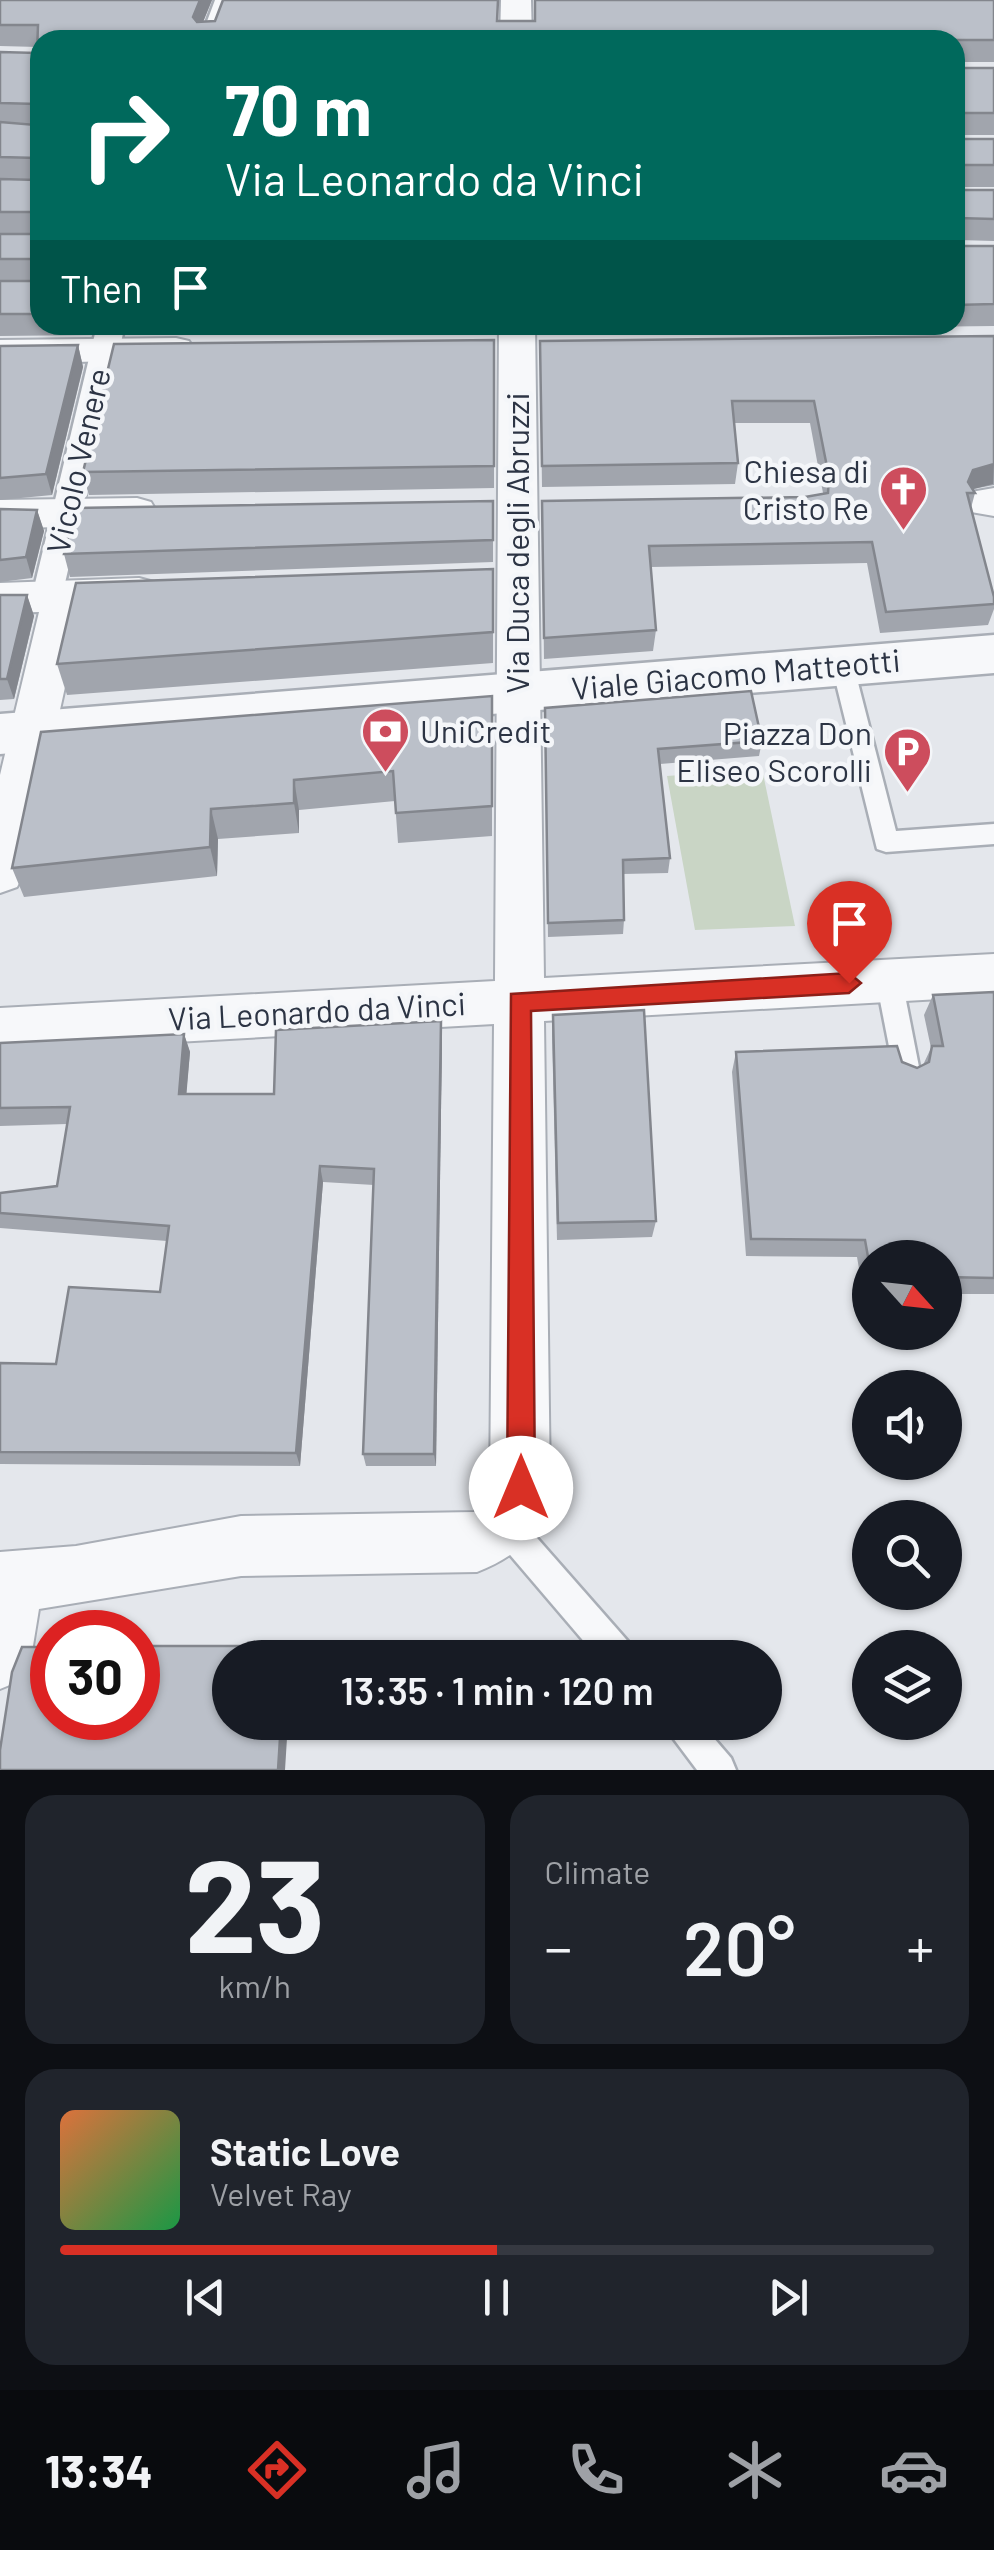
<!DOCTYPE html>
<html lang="en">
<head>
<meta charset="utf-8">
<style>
  body { margin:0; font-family:Barlow,sans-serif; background:#20242c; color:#f1f3f6; height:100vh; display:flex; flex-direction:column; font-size:38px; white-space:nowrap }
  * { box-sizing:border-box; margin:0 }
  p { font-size:32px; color:#9ea1a6 }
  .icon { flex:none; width:55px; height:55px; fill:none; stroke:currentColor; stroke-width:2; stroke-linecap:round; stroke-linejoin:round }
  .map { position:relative; height:1770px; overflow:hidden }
  .panel { display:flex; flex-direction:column; gap:25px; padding:25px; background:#0d0f14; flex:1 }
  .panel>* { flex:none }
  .hud { position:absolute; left:30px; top:30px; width:935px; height:305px; border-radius:30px; box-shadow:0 2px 8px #0004; background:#00695c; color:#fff; overflow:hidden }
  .needle { width:65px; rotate:117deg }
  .tools { position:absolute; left:852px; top:1240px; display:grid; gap:20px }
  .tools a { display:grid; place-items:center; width:110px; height:110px; border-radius:50%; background:#171b24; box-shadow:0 2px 8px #0004; font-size:50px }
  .speed { position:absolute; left:30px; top:1610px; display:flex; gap:20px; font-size:50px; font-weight:700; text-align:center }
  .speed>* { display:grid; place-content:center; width:130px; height:130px; border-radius:50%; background:#171b24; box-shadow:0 2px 8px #0004; line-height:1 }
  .speed .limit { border:15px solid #d22; background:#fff; color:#111 }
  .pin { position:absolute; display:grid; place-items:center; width:85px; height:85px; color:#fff; margin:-102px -42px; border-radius:50% 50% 50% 0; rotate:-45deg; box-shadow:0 0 10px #0007 }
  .pin .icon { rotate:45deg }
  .me { position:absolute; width:110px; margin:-55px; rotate:0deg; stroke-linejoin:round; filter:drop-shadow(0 0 8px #0008) }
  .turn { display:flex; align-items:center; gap:35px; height:210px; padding:0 30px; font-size:45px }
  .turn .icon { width:130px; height:130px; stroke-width:2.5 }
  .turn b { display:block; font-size:70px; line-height:85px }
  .then { display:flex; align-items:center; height:95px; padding:0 30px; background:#0003; gap:20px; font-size:38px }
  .big { font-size:75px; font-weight:600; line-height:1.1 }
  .panel .widget { flex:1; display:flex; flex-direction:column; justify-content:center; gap:15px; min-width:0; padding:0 35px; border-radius:30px; background:#20242c }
  .panel .dial { align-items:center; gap:0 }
  .dial b { font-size:130px; line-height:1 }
  .song { display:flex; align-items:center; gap:30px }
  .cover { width:120px; height:120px; border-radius:15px; background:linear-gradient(135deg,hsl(20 70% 55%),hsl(140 70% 35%)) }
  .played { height:10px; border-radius:5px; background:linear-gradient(90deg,#d93025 50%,#363941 50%) }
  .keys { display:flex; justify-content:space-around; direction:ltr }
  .heat { display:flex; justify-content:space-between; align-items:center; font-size:55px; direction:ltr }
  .panel .tiles { flex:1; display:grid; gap:25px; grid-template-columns:1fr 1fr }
  .widget:last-child { grid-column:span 2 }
  .trip { position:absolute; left:212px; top:1640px; width:570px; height:100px; border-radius:50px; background:#171b24; box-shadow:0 2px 8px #0004; font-weight:600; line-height:100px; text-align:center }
  .menu { display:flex; height:160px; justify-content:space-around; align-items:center; background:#090b0e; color:#9ea1a6 }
  .menu .icon { width:70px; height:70px }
  .menu .current { color:#d93025 }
  .menu b { font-size:45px; color:#f1f3f6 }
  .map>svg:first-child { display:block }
  .green { fill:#c9d5c5 }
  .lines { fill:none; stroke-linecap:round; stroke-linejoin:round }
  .service-casing { stroke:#a9aeb6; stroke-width:5 }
  .pedestrian-casing { stroke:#a9aeb6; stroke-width:5 }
  .minor-casing { stroke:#a9aeb6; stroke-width:4 }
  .tertiary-casing { stroke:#a9aeb6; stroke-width:5 }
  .service { fill:#f7f8fa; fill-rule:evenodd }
  .pedestrian { fill:#f7f8fa; fill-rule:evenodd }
  .minor { fill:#f7f8fa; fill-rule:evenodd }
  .tertiary { fill:#f7f8fa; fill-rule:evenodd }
  .wall { fill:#a1a5ad }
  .shaded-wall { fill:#83868d }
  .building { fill:#bbc0c9; stroke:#83868d; stroke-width:2.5 }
  .route { fill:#d93025; stroke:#8d1f18; stroke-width:2.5 }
  .labels { text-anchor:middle; stroke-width:9; stroke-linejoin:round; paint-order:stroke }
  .street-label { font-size:32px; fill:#2c3444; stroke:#f4f6f9 }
  .poi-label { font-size:32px; fill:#2c3444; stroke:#f4f6f9; text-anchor:end }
</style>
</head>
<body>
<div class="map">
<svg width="994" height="1770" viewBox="0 0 994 1770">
  <rect width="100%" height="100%" fill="#e4e7ec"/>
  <!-- green -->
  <polygon class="green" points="762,769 795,926 695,930 667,776"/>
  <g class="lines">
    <defs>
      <g id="service">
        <polygon points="215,0 231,0 216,40 200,40"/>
        <polygon points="843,658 854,667 896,831 994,824 994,844 886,852 877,849 832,667"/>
        <polygon points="889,969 898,972 902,980 920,1072 917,1080 907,1084 897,1080 894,1072 876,980 880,972"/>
        <polygon points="505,1509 516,1514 632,1646 636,1658 598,1658 494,1536 489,1525 494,1514"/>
        <polygon points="661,1722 700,1722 731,1758 736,1770 697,1770"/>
      </g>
      <polygon id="pedestrian" points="97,325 125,325 62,596 58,604 36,604 32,596"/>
      <g id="minor">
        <polygon points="501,0 531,0 532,40 500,40"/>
        <path d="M499,325H535L544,978L994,954V996L544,1021L550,1488C541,1534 520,1555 477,1572L241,1576L39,1609L31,1658L22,1680L0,1689V1552L76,1546L241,1516L474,1512L490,1495L494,1024L0,1052V1008L495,981Z"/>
        <polygon points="176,338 189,341 195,350 189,359 0,364 0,340"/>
        <polygon points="994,488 994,516 971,512 965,502 971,492"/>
        <polygon points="137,498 151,502 157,512 151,522 137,526 0,528 0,500"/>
        <polygon points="139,578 154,582 160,593 154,604 82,610 24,873 17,887 0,893 0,775 39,612 0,613 0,583"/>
      </g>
      <polygon id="tertiary" points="994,635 994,673 0,754 0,714"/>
    </defs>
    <!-- service casing -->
    <use href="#service" class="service-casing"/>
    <!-- pedestrian casing -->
    <use href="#pedestrian" class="pedestrian-casing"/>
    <!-- minor casing -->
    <use href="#minor" class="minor-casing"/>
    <!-- tertiary casing -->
    <use href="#tertiary" class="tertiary-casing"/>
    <!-- service -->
    <use href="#service" class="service"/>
    <!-- pedestrian -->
    <use href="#pedestrian" class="pedestrian"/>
    <!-- minor -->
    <use href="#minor" class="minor"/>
    <!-- tertiary -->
    <use href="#tertiary" class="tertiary"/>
  </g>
  <!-- wall -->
  <g class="wall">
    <polygon points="0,0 212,0 203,22 534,21 534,0 994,0 994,62 958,62 958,68 994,68 994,135 958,135 958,139 994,139 994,187 958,187 958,190 994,190 994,241 958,240 958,246 994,246 994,326 746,329 746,325 955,325 955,40 40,40 40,325 95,325 91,335 0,336 0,52 37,53 38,47 0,46"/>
    <polygon points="124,325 498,325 495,331 127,335"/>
    <polygon points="537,325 674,325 673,330 539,331"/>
    <polygon points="994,336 994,485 973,489 975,493 971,508 994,597 994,609 988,625 880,633 867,563 651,567 656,630 653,651 544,659 542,501 805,497 823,493 810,423 734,423 738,463 735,484 542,487 540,341"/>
    <polygon points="494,340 494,488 89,495 83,472"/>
    <polygon points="78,345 83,367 52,495 0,500 0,346"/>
    <polygon points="493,501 493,562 70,577 64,554"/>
    <polygon points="0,509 37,510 44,531 32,578 0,582"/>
    <polygon points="493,569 493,663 67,695 57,664"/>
    <polygon points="0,595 27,595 34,616 14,699 0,700"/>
    <polygon points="492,696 492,836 398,843 395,801 299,810 299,833 218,839 217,876 24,897 12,868"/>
    <polygon points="545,708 762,741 759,756 660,764 670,858 668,873 623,874 624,920 623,934 548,937"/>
    <polygon points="994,992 994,1294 945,1294 945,1258 870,1258 870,1292 863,1292 857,1257 746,1256 732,1072 736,1052 902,1062 917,1068 923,1065 931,1048 924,1015 933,995"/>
    <polygon points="553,1015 656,1221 652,1237 557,1240 552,1034"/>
    <polygon points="184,1034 190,1052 186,1094 274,1094 442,1040 436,1466 366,1466 363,1454 374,1185 323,1182 300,1466 0,1464 0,1363 56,1364 160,1292 167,1241 0,1228 0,1193 57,1186 67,1124 0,1126 0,1043"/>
  </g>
  <!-- shaded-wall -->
  <g class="shaded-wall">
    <polygon points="200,0 212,0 196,39 193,17"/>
    <polygon points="88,325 95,325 91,335"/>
    <polygon points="78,345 83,367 52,495 46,474"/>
    <polygon points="994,464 993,484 966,491 973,470"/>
    <polygon points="37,510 44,531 32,578 26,557"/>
    <polygon points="27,595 34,616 14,699 7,679"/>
    <polygon points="294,780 299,810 299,833 294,803"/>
    <polygon points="211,809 218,839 217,876 210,847"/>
    <polygon points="441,1021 442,1040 436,1466 434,1454"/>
    <polygon points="184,1034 190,1052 185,1111 179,1094"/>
    <polygon points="320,1166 323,1182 300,1466 296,1453"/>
    <polygon points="243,1646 250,1656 250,1658 242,1658"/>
    <polygon points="281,1722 288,1722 285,1770 278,1770"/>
  </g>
  <!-- building -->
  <g class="building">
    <polygon points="0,0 200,0 193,17 197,22 215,21 223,0 498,0 497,21 535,21 535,0 994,0 994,40 957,40 958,68 994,68 994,113 958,113 958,139 994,139 994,165 958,165 958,190 994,190 994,219 958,218 958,246 994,246 994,304 955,305 955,40 40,40 40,314 0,314 0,281 37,281 37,259 0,259 0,234 37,234 37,212 0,212 0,179 37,180 37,158 0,157 0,122 35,125 37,104 0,103 0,52 37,53 38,25 0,25"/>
    <polygon points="994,336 994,464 973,470 968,482 975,493 967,493 994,597 994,604 886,612 872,542 649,546 656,630 544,638 542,501 805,497 828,493 829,477 814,401 732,401 738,463 542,466 540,341"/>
    <polygon points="494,340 494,466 83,472 114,344"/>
    <polygon points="78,345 46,474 0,478 0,346"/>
    <polygon points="493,501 493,540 64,554 75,508"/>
    <polygon points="0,509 37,510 26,557 0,560"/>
    <polygon points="493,569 493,632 57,664 76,583"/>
    <polygon points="0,595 27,595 7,679 0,679"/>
    <polygon points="751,691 762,741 658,749 670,858 623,860 624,920 548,923 545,708"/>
    <polygon points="492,696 492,806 396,813 393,771 294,780 294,803 211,809 210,847 12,868 41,732"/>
    <polygon points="994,992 994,1278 945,1277 945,1258 870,1258 870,1268 865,1240 751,1239 736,1052 897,1046 902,1062 917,1068 929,1062 932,1046 943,1046 933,995"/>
    <polygon points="644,1010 656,1221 558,1223 553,1015"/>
    <polygon points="441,1021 434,1454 363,1454 374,1169 320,1166 296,1453 0,1452 0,1363 56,1364 69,1287 160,1292 169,1226 0,1213 0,1193 57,1186 70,1107 0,1108 0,1043 184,1034 179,1094 274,1094 276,1030"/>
    <polygon points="138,1646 243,1646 242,1658 230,1658 230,1722 281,1722 278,1770 0,1770 0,1750 12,1672 22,1647 52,1647 52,1718 138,1718"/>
  </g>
  <!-- route -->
  <polygon class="route" points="849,973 861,983 849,993 531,1011 535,1488 531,1498 521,1502 511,1498 507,1488 511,994"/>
  <!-- icons -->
  <defs>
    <symbol id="church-pin" viewBox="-11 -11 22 30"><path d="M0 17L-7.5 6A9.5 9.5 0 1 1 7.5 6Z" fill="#cd4d5d" stroke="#f4f6f9"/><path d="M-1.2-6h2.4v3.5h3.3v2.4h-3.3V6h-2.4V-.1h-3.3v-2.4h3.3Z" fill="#fff"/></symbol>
    <symbol id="bank-pin" viewBox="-11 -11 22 30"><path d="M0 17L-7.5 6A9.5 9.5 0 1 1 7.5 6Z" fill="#cd4d5d" stroke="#f4f6f9"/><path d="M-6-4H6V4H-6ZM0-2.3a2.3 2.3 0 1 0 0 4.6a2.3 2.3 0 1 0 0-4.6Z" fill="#fff"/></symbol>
    <symbol id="parking-pin" viewBox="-11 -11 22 30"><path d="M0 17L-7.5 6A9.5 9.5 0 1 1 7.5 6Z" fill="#cd4d5d" stroke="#f4f6f9"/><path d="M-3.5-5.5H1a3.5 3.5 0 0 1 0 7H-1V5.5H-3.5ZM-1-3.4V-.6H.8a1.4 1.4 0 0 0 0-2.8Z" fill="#fff"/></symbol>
  </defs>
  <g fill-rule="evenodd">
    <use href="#church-pin" x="876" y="462" width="55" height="75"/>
    <use href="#bank-pin" x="358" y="704" width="55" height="75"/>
    <use href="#parking-pin" x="880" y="724" width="55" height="75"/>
  </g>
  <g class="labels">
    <!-- street labels -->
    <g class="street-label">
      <text transform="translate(79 461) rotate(-77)" y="11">Vicolo Venere</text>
      <text transform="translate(518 543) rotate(-90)" y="11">Via Duca degli Abruzzi</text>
      <text transform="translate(736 675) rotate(-5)" y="11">Viale Giacomo Matteotti</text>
      <text transform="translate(317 1012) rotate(-3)" y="11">Via Leonardo da Vinci</text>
    </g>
    <!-- poi labels -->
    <g class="poi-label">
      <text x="869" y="483">Chiesa di<tspan x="869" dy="37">Cristo Re</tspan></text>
      <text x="420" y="743" text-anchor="start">UniCredit</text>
      <text x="872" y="745">Piazza Don<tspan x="872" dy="37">Eliseo Scorolli</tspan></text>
    </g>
  </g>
</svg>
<div class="tools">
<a><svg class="needle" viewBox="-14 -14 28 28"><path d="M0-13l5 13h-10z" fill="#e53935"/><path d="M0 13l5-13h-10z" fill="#9ea1a6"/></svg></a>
<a><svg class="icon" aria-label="sound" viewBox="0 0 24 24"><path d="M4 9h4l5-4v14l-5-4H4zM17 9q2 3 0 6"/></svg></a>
<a><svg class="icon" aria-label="search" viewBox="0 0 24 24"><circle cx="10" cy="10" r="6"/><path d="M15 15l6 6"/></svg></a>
<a><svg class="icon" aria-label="layers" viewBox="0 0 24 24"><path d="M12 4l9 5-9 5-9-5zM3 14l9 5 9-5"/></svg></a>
</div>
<div class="speed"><div class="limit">30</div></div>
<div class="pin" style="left:849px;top:983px;background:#d93025"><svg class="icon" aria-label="arrive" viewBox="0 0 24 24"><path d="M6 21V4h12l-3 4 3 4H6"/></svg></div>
<svg class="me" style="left:521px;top:1488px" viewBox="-20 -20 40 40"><circle r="19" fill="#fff"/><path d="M0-13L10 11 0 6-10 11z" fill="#d93025"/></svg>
<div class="trip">13:35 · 1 min · 120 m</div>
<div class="hud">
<div class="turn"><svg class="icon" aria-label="right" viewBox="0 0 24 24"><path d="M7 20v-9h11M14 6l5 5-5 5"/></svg><div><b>70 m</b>Via Leonardo da Vinci</div></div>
<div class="then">Then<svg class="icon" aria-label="arrive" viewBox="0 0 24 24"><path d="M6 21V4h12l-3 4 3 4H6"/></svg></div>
</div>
</div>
<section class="panel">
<div class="tiles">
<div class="widget dial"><b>23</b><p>km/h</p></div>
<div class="widget"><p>Climate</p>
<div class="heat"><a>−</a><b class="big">20°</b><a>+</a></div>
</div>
<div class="widget">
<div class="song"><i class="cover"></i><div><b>Static Love</b><p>Velvet Ray</p></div></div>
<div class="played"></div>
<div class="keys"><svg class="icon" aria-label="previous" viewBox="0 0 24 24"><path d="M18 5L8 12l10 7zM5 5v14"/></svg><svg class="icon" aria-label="pause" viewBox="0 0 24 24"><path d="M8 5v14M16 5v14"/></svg><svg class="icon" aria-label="next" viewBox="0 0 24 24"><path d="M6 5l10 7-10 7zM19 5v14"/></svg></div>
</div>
</div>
</section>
<nav class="menu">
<b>13:34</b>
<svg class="icon current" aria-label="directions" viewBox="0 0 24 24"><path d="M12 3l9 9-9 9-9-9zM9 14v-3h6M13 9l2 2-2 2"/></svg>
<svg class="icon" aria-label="music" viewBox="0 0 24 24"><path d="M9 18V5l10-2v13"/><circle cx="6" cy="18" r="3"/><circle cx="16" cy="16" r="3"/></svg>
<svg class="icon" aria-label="phone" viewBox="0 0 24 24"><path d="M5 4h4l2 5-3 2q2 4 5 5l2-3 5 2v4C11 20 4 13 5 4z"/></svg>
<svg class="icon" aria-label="climate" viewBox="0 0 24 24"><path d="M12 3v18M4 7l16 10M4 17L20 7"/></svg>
<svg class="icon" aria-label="car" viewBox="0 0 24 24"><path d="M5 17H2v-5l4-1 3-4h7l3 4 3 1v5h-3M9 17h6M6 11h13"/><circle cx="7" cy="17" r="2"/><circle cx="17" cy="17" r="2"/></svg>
</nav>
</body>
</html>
